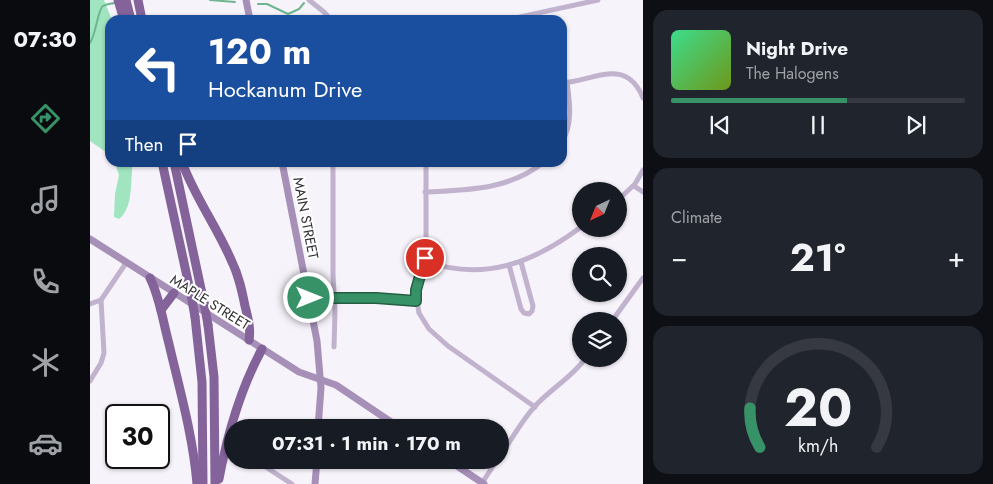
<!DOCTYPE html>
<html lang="en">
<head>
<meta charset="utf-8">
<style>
  body { margin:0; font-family:Jost,sans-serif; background:#20242c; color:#f1f3f6; height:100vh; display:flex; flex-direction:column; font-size:19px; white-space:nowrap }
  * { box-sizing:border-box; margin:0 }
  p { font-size:16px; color:#9ea1a6 }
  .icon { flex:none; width:28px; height:28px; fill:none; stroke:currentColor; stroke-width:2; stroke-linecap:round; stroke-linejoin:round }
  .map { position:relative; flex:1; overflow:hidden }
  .drawer { display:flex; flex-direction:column; gap:10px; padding:10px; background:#0d0f14; width:350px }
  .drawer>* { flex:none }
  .guide { position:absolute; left:15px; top:15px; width:462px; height:152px; border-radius:15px; box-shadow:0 1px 4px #0004; background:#1a4fa0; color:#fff; overflow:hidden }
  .needle { width:32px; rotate:223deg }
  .fabs { position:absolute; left:482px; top:182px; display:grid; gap:10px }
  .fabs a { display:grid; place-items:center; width:55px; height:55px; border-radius:50%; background:#171b24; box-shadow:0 1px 4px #0004; font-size:25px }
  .speed { position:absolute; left:15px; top:404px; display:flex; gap:10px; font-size:25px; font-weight:700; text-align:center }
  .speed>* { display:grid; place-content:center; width:65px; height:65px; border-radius:50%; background:#171b24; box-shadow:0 1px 4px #0004; line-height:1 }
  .speed .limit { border:2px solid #111; border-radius:8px; background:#fff; color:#111 }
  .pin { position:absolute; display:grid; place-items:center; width:42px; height:42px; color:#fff; margin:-21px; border:2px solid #fff; border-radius:50%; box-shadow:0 1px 5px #0007 }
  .me { position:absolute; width:55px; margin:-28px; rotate:90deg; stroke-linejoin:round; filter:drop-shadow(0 0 4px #0008) }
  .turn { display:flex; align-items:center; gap:18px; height:105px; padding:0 20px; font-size:22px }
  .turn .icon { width:65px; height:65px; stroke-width:2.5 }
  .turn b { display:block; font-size:35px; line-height:42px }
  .then { display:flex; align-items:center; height:48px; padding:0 20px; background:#0003; gap:10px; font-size:19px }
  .big { font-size:38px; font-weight:700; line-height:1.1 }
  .drawer .widget { flex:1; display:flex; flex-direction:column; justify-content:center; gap:8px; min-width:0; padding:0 18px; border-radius:15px; background:#20242c }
  .drawer .dial { align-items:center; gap:0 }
  .dial svg { height:130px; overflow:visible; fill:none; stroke:#363941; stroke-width:7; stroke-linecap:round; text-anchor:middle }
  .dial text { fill:#f1f3f6; stroke:none }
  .song { display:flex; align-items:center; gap:15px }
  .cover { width:60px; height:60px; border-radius:8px; background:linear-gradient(135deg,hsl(150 70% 55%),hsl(80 70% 35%)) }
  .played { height:5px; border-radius:2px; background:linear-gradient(90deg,#389268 60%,#363941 60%) }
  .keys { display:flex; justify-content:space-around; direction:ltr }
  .heat { display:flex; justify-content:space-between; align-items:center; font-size:28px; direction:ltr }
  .trip { position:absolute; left:134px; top:419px; width:285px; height:50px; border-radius:25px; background:#171b24; box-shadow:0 1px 4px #0004; font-weight:700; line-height:50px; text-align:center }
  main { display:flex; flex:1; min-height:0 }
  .tabs { display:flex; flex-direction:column; width:90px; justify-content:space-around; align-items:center; background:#090b0e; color:#9ea1a6 }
  .tabs .icon { width:35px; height:35px }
  .tabs .active { color:#389268 }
  .tabs b { font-size:22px; color:#f1f3f6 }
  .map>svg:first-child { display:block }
  .green { fill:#a0e5c0 }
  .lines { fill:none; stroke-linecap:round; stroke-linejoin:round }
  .stream { stroke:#6eb690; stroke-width:2 }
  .street { stroke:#c1b2cd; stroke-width:5 }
  .secondary { stroke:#a790b8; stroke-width:7 }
  .highway { stroke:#84639b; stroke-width:9 }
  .highway-bridge { stroke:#84639b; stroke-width:9 }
  .route-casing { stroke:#245f44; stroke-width:12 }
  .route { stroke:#389268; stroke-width:9 }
  .labels { text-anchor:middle; stroke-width:4; stroke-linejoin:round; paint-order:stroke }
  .street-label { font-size:14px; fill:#333134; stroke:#fff }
</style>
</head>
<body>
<main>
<nav class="tabs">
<b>07:30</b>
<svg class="icon active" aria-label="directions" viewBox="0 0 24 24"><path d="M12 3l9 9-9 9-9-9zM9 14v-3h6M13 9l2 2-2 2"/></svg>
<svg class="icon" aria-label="music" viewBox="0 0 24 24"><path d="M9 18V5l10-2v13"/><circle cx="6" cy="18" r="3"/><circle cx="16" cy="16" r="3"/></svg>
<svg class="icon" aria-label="phone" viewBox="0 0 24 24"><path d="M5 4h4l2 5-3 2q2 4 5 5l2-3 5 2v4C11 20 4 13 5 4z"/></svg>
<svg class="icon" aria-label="climate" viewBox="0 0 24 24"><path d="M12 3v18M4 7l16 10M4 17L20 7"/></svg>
<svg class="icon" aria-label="car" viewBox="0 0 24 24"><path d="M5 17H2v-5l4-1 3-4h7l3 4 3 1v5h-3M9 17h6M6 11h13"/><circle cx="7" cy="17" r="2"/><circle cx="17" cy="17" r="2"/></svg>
</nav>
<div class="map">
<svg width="553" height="484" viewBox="0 0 553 484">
  <rect width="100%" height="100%" fill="#f7f3fb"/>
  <!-- green -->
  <g class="green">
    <polygon points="0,0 14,0 22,20 20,20 20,155 0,141"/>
    <path d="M25,163H43C40,179 44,208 29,219L24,217L25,194L29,175Z"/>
  </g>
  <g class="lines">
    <!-- stream -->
    <g class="stream">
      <polyline points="120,0 145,2"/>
      <polyline points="168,4 177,4 198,14 209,9 214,3"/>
      <path d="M0,43C6,35 8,8 13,6C16,4 21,4 24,3"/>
    </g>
    <!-- street -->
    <g class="street">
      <polyline points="219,0 234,12 241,20"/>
      <polyline points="416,20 508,0"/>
      <path d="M472,83C504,81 536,56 553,98"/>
      <path d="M472,142C483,123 480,103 477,82"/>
      <polyline points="243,162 243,275 245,311 244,347"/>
      <polyline points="336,162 336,248 326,295 329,313 339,329 358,346 445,407"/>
      <polyline points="544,186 553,192"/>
      <path d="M335,192C378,190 419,190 454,162"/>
      <polyline points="529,199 545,184 553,170"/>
      <path d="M334,261C394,282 443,263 491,227"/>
      <polyline points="419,265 431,309 434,313 439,314 442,311 443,306 431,262"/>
      <polyline points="219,298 286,298 326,301"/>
      <polyline points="0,304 11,300"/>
      <polyline points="522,321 553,278"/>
      <polyline points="0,381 11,363 14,353 11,300 36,263"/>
      <path d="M410,456C422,439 432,420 446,405C462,388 482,377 495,359"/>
      <polyline points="165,460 202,484"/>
      <polyline points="392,483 407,460"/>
    </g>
    <!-- secondary -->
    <g class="secondary">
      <polyline points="156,0 160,20"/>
      <polyline points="192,162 227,341 231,388 228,428"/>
      <polyline points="0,239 209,372 246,385 310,428"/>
      <polyline points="358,460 394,484"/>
      <polyline points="225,484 227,460"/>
    </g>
    <!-- highway -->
    <g class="highway">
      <polyline points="28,0 34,20"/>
      <polyline points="36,0 41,20"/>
      <polyline points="48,0 52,20"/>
      <polyline points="72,162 101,295"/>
      <polyline points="84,162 114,303"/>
      <path d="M92,162C105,198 128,228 142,262C149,276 152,291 155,306C158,318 161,329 159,340"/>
      <path d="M60,278C70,298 73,322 79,344C90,391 103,436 107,484"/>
      <polyline points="71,310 84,293"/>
      <polyline points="105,317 112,382 113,484"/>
      <polyline points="118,325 124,377 125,484"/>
      <path d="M129,479C137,436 151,388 172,349"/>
    </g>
    <!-- highway-bridge -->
    <g class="highway-bridge">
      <polyline points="101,295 105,317"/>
      <polyline points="114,303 118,325"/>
    </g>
  </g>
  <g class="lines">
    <defs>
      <polyline id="route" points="219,298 286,298 326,301 326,290 335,258"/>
    </defs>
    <!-- route casing -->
    <use href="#route" class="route-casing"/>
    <!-- route -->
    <use href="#route" class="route"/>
  </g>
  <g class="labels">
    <!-- street labels -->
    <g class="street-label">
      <text transform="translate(216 218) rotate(79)" y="5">MAIN STREET</text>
      <text transform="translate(120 302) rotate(32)" y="5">MAPLE STREET</text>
    </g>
  </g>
</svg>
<div class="fabs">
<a><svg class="needle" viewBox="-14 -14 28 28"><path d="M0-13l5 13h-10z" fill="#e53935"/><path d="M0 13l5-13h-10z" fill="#9ea1a6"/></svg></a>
<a><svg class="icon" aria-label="search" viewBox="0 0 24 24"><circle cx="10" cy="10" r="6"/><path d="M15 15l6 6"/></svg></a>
<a><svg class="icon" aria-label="layers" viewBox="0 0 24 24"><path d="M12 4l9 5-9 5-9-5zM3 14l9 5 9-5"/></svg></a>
</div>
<div class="speed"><div class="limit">30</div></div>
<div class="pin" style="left:335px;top:258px;background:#d93025"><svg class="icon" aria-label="arrive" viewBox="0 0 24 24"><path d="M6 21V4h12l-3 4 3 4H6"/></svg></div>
<svg class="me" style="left:219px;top:298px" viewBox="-20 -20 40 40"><circle r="17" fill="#389268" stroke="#fff" stroke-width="3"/><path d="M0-11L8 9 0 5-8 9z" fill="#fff"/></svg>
<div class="trip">07:31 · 1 min · 170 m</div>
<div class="guide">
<div class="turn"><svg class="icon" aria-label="left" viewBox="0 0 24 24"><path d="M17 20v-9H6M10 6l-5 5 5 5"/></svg><div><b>120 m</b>Hockanum Drive</div></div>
<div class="then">Then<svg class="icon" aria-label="arrive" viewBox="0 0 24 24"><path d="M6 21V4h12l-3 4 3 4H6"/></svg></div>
</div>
</div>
<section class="drawer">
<div class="widget">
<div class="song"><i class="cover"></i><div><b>Night Drive</b><p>The Halogens</p></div></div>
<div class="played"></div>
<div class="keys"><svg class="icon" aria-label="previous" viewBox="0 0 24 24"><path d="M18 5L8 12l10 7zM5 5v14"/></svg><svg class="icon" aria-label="pause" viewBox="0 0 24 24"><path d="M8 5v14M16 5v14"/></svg><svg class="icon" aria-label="next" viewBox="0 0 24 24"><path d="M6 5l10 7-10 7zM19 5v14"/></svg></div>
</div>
<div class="widget"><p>Climate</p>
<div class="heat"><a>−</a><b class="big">21°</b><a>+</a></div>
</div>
<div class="widget dial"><svg viewBox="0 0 100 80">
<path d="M14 69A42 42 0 1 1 86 69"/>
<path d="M14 69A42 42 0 0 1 8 45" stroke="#389268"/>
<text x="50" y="56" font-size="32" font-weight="700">20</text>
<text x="50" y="72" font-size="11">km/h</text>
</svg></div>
</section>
</main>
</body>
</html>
